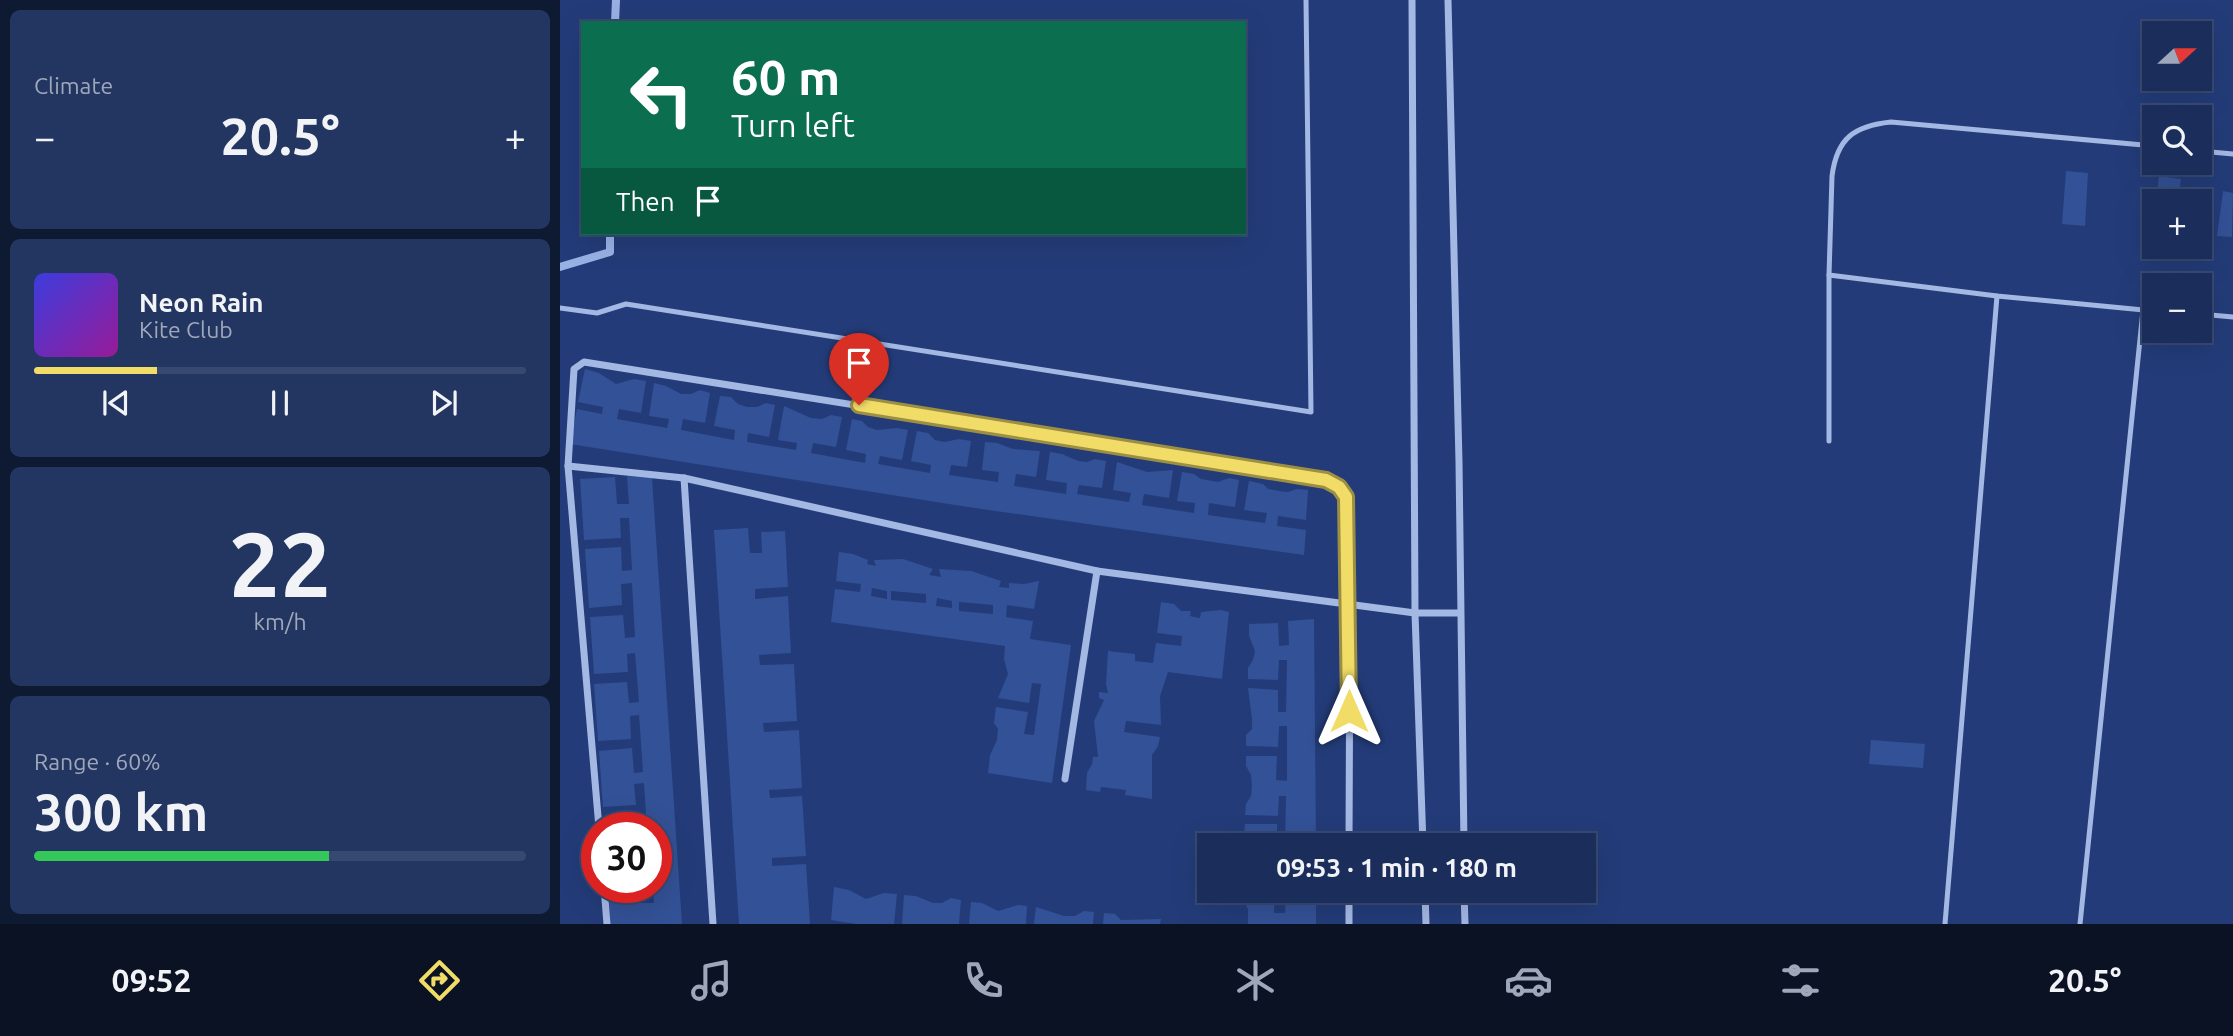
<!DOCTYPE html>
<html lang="en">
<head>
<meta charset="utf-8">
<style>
  body { margin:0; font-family:Ubuntu,sans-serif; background:#233561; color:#f1f3f6; height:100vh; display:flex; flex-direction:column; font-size:26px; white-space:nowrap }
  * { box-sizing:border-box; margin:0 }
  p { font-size:23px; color:#9fa8bb }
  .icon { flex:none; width:38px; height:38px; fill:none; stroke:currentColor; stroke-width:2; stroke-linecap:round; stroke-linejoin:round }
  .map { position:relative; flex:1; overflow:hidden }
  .side { display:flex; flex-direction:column; gap:10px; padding:10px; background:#0e1932; width:560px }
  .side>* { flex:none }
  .guide { position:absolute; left:21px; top:21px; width:665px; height:214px; border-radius:0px; box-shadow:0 7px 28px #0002,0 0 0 2px #384971; background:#0b6e4f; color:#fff; overflow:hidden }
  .needle { width:46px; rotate:69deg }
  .buttons { position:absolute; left:1582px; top:21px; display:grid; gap:14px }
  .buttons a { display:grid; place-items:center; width:70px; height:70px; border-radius:0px; background:#1a2d5b; box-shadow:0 7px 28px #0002,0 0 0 2px #384971; font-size:35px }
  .speed { position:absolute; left:21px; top:812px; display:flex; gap:14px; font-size:35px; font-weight:700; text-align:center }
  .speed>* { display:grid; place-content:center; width:91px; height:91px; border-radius:50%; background:#1a2d5b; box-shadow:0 7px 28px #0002,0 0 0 2px #384971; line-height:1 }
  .speed .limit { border:10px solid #d22; background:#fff; color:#111 }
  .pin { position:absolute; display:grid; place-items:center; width:60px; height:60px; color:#fff; margin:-72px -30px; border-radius:50% 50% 50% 0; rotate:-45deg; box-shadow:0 0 7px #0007 }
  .pin .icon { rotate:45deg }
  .me { position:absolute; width:77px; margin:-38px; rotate:0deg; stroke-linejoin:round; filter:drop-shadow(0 0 5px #0008) }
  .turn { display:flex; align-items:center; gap:24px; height:147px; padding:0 35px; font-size:32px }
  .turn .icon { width:91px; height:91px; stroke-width:2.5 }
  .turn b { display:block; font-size:49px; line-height:60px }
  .then { display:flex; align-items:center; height:66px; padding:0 35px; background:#0003; gap:14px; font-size:26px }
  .big { font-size:52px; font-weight:700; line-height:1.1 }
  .side .widget { flex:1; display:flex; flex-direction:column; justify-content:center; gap:10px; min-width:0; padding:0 24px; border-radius:10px; background:#233561 }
  .side .dial { align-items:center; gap:0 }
  .dial b { font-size:91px; line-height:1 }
  .song { display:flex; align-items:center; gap:21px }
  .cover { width:84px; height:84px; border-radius:10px; background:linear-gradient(135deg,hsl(240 70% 55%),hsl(300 70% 35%)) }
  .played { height:7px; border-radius:4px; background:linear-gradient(90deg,#f0dc67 25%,#384971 25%) }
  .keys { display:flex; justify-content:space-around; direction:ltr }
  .heat { display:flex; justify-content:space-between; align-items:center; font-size:38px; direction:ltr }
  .charge { height:10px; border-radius:5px; background:linear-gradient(90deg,#34c759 60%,#384971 0) }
  .trip { position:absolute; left:637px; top:833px; width:399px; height:70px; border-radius:0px; background:#1a2d5b; box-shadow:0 7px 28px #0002,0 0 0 2px #384971; font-weight:700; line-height:70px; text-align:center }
  .tab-bar { display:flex; height:112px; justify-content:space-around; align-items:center; background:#0a1224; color:#9fa8bb }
  .tab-bar .icon { width:49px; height:49px }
  .tab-bar .on { color:#f0dc67 }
  .tab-bar b { font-size:32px; color:#f1f3f6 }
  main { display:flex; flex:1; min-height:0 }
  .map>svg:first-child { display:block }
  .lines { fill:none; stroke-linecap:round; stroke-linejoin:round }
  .stream { stroke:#98b1e5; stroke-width:8 }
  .building { fill:#335196; fill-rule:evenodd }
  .lane { stroke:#a4b8e4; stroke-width:5 }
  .street { stroke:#a4b8e4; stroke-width:7 }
  .route-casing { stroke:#9c8f43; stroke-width:18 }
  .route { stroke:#f0dc67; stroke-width:12 }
</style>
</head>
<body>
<main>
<section class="side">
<div class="widget"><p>Climate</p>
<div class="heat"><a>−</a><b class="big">20.5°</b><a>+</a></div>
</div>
<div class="widget">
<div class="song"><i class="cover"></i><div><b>Neon Rain</b><p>Kite Club</p></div></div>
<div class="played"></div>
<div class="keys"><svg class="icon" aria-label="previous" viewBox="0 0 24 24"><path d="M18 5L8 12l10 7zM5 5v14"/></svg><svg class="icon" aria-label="pause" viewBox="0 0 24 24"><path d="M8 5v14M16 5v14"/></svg><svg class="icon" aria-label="next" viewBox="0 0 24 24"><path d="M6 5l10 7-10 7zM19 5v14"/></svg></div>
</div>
<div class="widget dial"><b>22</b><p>km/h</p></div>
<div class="widget"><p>Range · 60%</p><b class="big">300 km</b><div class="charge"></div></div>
</section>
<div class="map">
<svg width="1673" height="924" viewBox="0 0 1673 924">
  <rect width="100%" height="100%" fill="#233c79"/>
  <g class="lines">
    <!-- stream -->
    <g class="stream">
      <polyline points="55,23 56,0"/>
      <polyline points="0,267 50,252 50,233"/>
    </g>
  </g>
  <!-- building -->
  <g class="building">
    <polygon points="1506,171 1528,173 1525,226 1502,224"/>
    <polygon points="1599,176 1621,179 1618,201 1596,201"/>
    <polygon points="1663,191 1673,193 1672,237 1657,236"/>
    <polygon points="25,369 39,373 56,384 74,379 86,381 81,413 59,409 57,419 107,428 109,419 89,416 94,383 106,386 121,394 131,394 140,390 150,393 145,423 123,419 121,430 174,440 175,430 154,426 160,396 171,397 178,404 187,407 197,407 206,403 215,405 209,437 188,433 187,442 236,450 237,443 218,440 224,406 251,418 262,419 271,415 282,417 276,447 253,443 251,453 305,463 306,454 286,450 292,419 302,421 308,427 317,430 337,428 348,430 342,460 320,456 318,464 370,473 371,465 351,461 357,431 368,433 375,440 384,442 399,439 411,441 407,467 391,465 389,475 438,482 439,472 422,470 425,442 437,443 453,449 480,451 476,477 456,474 454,486 506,494 507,483 486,480 490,452 502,454 518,461 527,462 535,459 546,461 542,488 519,485 517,494 569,502 571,493 553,490 557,462 587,472 613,470 609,498 584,494 582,505 634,513 635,503 617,501 622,472 634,474 641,479 658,482 669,478 679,480 675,507 649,503 648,515 705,523 707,513 684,510 689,481 703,484 708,489 719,491 728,492 737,489 748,490 746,520 718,516 717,526 746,530 744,555 408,507 10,444 17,409 42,414 43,407 18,402"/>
    <polygon points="67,476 92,478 122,924 50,924 48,887 80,887 81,903 94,903 93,887 96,887 96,828 87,828 84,783 74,784 76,805 43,807 39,751 72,748 74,773 83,772 79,715 70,716 71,739 38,741 34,684 67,682 69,703 79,702 75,653 67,654 68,672 34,674 30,617 63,615 65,638 75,637 72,583 61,584 62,605 29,608 25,549 61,547 62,571 72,570 69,518 60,518 61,538 24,540 20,479 55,477 57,504 69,504"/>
    <polygon points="188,528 190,553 202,553 201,532 225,531 228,587 195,589 195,599 228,596 231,653 199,655 200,665 234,664 237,721 203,723 204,732 239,730 242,788 209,790 210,798 242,796 246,856 212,858 212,866 246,864 250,924 179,924 154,530"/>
    <path d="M279,552L293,554L308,560L307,564L316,566L314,560L343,559L373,569L369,575L381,577L379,569L411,571L441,581L439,587L449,588V583L464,584L479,581L474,609L447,605L446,617L473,621L470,639L511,645L492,783L428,773L430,755L437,740L438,729L434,723L436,707L468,712L464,734L474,735L481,684L472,683L469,703L438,698L448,674L444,659L445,646L271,622L275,589L300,592L301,584L276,581ZM312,588L327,591V599L311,596ZM331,591L366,594V603L331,600ZM377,598L392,601V608L376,606ZM399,602L433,605V614L399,611Z"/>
    <polygon points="601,602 614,604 621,611 631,611 630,616 634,617 640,618 641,612 661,610 669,612 662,679 608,672 600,696 601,725 566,721 564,732 600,737 598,746 592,755 592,799 565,795 566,790 541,787 540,792 526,790 527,773 532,764 533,757 538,757 534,721 544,700 539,698 539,692 548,693 546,684 548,651 575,654 575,661 593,663 596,643 621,646 622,636 597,633"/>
    <polygon points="754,619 756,845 725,845 726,796 719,796 718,816 685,815 686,804 691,796 692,786 691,775 686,766 686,756 717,756 716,780 727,781 727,726 719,726 718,747 686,746 686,735 692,729 692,719 688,688 718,690 718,712 726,712 727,660 719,660 718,680 688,679 688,668 693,660 695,651 689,636 689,624 718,623 719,646 729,645 728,621"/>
    <polygon points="1311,740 1365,744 1363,768 1309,764"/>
    <polygon points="76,814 77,828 44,828 43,816"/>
    <polygon points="685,824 717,824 717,845 690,845 684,833"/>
    <polygon points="274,887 289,890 306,899 324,893 337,894 334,924 296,924 271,920"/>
    <polygon points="684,891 715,891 714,913 725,913 726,891 756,891 756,924 688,924 688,909 683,900"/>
    <polygon points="344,895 356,896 373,903 382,903 391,898 401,900 399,924 342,924"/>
    <polygon points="411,902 422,903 438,911 458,905 467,906 466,924 409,924"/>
    <polygon points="476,907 504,916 515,916 524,911 534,912 533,924 474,924"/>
    <polygon points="544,913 555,914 561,920 601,919 600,924 543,924"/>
  </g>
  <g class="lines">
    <!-- lane -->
    <g class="lane">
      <polyline points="1640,151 1673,154"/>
      <polyline points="1269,275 1437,296 1594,311"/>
      <polyline points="0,308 37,313 66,304 751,412 746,0"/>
      <polyline points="1640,314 1673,317"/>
      <path d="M1269,441V275L1272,176C1277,138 1294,126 1331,122L1594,146"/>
      <polyline points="1385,924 1437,296"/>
      <polyline points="1520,924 1583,310"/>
    </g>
    <!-- street -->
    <g class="street">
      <polyline points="852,0 855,613 863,845"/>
      <polyline points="888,0 899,462 904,845"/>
      <polyline points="8,466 124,478 537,571 855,613 900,613"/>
      <polyline points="124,478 153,924"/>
      <polyline points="505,779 537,571"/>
      <polyline points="39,828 8,466 14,369 24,362 767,480 779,487 786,497 790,603 789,845"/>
      <polyline points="44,887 47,924"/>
      <polyline points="865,891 866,924"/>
      <polyline points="904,891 905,924"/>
      <polyline points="789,924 789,891"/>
    </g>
  </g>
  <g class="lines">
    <defs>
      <polyline id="route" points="299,405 766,480 779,487 786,497 789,711"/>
    </defs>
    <!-- route casing -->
    <use href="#route" class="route-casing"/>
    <!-- route -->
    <use href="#route" class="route"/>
  </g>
</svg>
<div class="buttons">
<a><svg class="needle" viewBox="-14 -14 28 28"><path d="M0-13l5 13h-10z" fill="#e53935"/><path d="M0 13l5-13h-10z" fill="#9fa8bb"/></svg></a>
<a><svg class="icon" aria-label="search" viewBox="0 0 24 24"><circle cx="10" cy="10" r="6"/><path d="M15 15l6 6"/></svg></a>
<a>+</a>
<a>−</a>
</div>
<div class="speed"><div class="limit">30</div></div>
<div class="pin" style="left:299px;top:405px;background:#d93025"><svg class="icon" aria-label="arrive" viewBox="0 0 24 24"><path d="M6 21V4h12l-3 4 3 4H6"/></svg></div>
<svg class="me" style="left:789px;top:711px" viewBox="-20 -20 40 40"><path d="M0-17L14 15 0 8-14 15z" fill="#f0dc67" stroke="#fff" stroke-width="4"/></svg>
<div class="trip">09:53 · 1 min · 180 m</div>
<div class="guide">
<div class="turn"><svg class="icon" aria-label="left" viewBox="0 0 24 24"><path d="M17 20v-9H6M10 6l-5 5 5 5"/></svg><div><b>60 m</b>Turn left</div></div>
<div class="then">Then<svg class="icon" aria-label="arrive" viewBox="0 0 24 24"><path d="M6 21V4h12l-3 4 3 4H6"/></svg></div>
</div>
</div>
</main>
<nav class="tab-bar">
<b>09:52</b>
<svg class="icon on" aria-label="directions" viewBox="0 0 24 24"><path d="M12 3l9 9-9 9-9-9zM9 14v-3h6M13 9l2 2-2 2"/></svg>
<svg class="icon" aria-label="music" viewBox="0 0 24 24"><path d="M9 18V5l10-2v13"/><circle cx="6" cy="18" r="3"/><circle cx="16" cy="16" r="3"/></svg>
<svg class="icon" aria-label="phone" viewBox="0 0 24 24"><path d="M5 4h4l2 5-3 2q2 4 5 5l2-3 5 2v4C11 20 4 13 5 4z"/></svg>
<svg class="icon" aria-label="climate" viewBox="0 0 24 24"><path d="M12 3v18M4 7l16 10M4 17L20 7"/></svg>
<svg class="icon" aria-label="car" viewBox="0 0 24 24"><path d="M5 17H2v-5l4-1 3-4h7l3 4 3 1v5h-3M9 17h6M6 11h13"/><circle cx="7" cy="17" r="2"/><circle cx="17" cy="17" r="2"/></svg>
<svg class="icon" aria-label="filters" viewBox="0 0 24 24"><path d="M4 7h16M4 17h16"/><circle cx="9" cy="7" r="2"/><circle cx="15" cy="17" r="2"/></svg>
<b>20.5°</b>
</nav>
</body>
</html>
